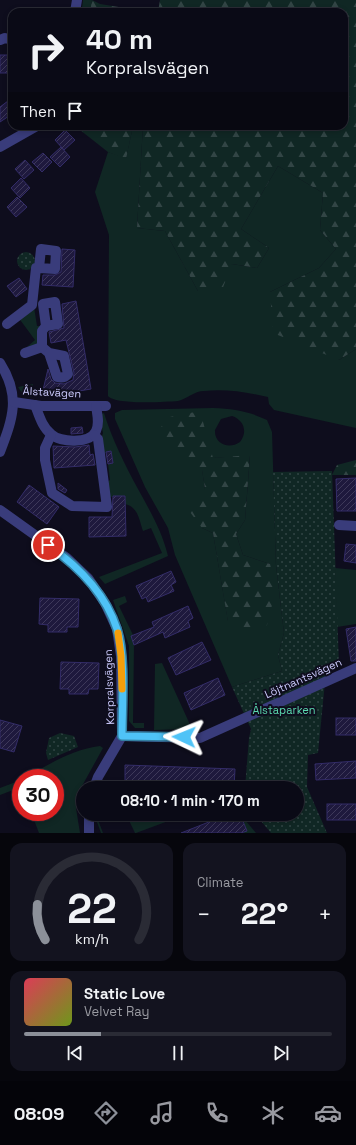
<!DOCTYPE html>
<html lang="en">
<head>
<meta charset="utf-8">
<style>
  body { margin:0; font-family:"Space Grotesk",sans-serif; background:#13131f; color:#f1f3f6; height:100vh; display:flex; flex-direction:column; font-size:15px; white-space:nowrap }
  * { box-sizing:border-box; margin:0 }
  p { font-size:13px; color:#999aa1 }
  .icon { flex:none; width:22px; height:22px; fill:none; stroke:currentColor; stroke-width:2; stroke-linecap:round; stroke-linejoin:round }
  .map { position:relative; height:833px; overflow:hidden }
  .drawer { display:flex; flex-direction:column; gap:10px; padding:10px; background:#06060c; flex:1 }
  .drawer>* { flex:none }
  .hud { position:absolute; left:8px; top:8px; width:340px; height:122px; border-radius:12px; box-shadow:0 2px 6px #0003,0 0 0 1px #2a2b35; background:#0a0a16; color:#f1f3f6; overflow:hidden }
  .speed { position:absolute; left:12px; top:769px; display:flex; gap:8px; font-size:20px; font-weight:700; text-align:center }
  .speed>* { display:grid; place-content:center; width:52px; height:52px; border-radius:50%; background:#0a0a16; box-shadow:0 2px 6px #0003,0 0 0 1px #2a2b35; line-height:1 }
  .speed .limit { border:6px solid #d22; background:#fff; color:#111 }
  .pin { position:absolute; display:grid; place-items:center; width:34px; height:34px; color:#fff; margin:-17px; border:2px solid #fff; border-radius:50%; box-shadow:0 1px 4px #0007 }
  .me { position:absolute; width:44px; margin:-22px; rotate:272deg; stroke-linejoin:round; filter:drop-shadow(0 0 3px #0008) }
  .turn { display:flex; align-items:center; gap:14px; height:84px; padding:0 12px; font-size:18px }
  .turn .icon { width:52px; height:52px; stroke-width:2.5 }
  .turn b { display:block; font-size:28px; line-height:34px }
  .then { display:flex; align-items:center; height:38px; padding:0 12px; background:#0003; gap:8px; font-size:15px }
  .big { font-size:30px; font-weight:600; line-height:1.1 }
  .drawer .tile { flex:1; display:flex; flex-direction:column; justify-content:center; gap:6px; min-width:0; padding:0 14px; border-radius:12px; background:#13131f }
  .drawer .dial { align-items:center; gap:0 }
  .dial svg { height:104px; overflow:visible; fill:none; stroke:#2a2b35; stroke-width:7; stroke-linecap:round; text-anchor:middle }
  .dial text { fill:#f1f3f6; stroke:none }
  .song { display:flex; align-items:center; gap:12px }
  .cover { width:48px; height:48px; border-radius:6px; background:linear-gradient(135deg,hsl(350 70% 55%),hsl(80 70% 35%)) }
  .played { height:4px; border-radius:2px; background:linear-gradient(90deg,#8c9099 25%,#2a2b35 25%) }
  .keys { display:flex; justify-content:space-around; direction:ltr }
  .heat { display:flex; justify-content:space-between; align-items:center; font-size:22px; direction:ltr }
  .drawer .tiles { flex:1; display:grid; gap:10px; grid-template-columns:1fr 1fr }
  .tile:last-child { grid-column:span 2 }
  .trip { position:absolute; left:76px; top:781px; width:228px; height:40px; border-radius:20px; background:#0a0a16; box-shadow:0 2px 6px #0003,0 0 0 1px #2a2b35; font-weight:600; line-height:40px; text-align:center }
  .tab-bar { display:flex; height:64px; justify-content:space-around; align-items:center; background:#040409; color:#999aa1 }
  .tab-bar .icon { width:28px; height:28px }
  .tab-bar .active { color:#8c9099 }
  .tab-bar b { font-size:18px; color:#f1f3f6 }
  .map>svg:first-child { display:block }
  .grass { fill:#102724; fill-rule:evenodd }
  .forest { fill:url(#forest-firs) }
  .park { fill:url(#park-dots) }
  .building { fill:url(#building-hatch); stroke:#332c68 }
  .lines { fill:none; stroke-linecap:round; stroke-linejoin:round }
  .street { stroke:#393c7b; stroke-width:10 }
  .route-casing { stroke:#337fa1; stroke-width:10 }
  .route { stroke:#4fc3f7; stroke-width:7 }
  .slow { stroke:#f59e0b; stroke-width:7 }
  .labels { text-anchor:middle; stroke-width:4; stroke-linejoin:round; paint-order:stroke }
  .street-label { font-size:11px; fill:#cccbfd; stroke:#0e0d1d }
  .park-label { font-size:11px; fill:#5bd9af; stroke:#0e0d1d }
</style>
</head>
<body>
<div class="map">
<svg width="356" height="833" viewBox="0 0 356 833">
  <defs>
    <pattern id="forest-firs" width="22" height="20" patternUnits="userSpaceOnUse"><rect width="22" height="20" fill="#102724"/><path d="M5 1l3.5 6h-7zM16 11l3.5 6h-7z" fill="#324545"/></pattern>
    <pattern id="park-dots" width="8" height="8" patternUnits="userSpaceOnUse"><rect width="8" height="8" fill="#102724"/><path d="M2 2h.1M6 6h.1" fill="none" stroke="#324545" stroke-width="1.8" stroke-linecap="round"/></pattern>
    <pattern id="building-hatch" width="6" height="6" patternUnits="userSpaceOnUse"><rect width="6" height="6" fill="#1e193d"/><path d="M-1 1l2-2M0 6l6-6M5 7l2-2" fill="none" stroke="#3e395a"/></pattern>
  </defs>
  <rect width="100%" height="100%" fill="#0e0d1d"/>
  <!-- grass -->
  <g class="grass">
    <polygon points="83,0 92,0 91,10 82,8"/>
    <path d="M133,126H143L137,228L165,231L198,291L232,264L257,268L269,248L241,229L278,166L323,193L320,230L336,249L319,268L270,292L339,360L356,349V428L274,410L269,404L268,397C246,392 226,389 204,391C194,391 187,399 178,401C164,402 116,405 108,396L109,235L95,192L108,152L126,158Z"/>
    <polygon points="34,307 37,326 42,326 41,344 28,349 27,347 35,340 18,317"/>
    <polygon points="33,384 33,395 31,397 22,393 18,387"/>
    <path d="M213,408C234,409 248,411 267,420L272,432L276,565L284,633L278,655L282,671L232,687L175,555L168,528L145,487L115,419V413L122,410ZM232,416C244,420 248,432 240,442C229,450 214,444 215,430L221,419ZM250,456L245,520L236,534L243,555L270,564L228,621L213,533L202,528L205,489L202,469L213,458Z"/>
    <path d="M104,413C112,439 125,465 138,489C150,511 162,531 168,556L105,584L99,577L162,553L151,528L143,531C139,519 138,507 125,504V496L109,497L107,482L110,480L108,464L113,463L111,452L103,453L101,439L103,433L99,415Z"/>
    <polygon points="335,568 356,570 356,624 337,627"/>
    <polygon points="125,596 127,602 119,606 133,635 131,636 134,645 133,723 144,723 144,728 135,728 129,721 129,646 113,600"/>
    <polygon points="162,663 192,729 154,730 155,664"/>
    <path d="M100,746L103,748L82,786L76,808L80,833H39L31,812H55V778H24C48,765 73,749 100,746Z"/>
    <polygon points="21,780 21,787 0,795 0,788"/>
    <polygon points="98,814 106,814 107,817 98,820 103,833 101,833 97,822"/>
    <polygon points="126,814 187,814 136,833 135,833"/>
    <polygon points="240,814 256,833 244,833"/>
  </g>
  <!-- forest -->
  <g class="forest">
    <polygon points="92,0 100,4 150,12 90,12"/>
    <polygon points="160,0 356,0 356,349 339,360 273,333 270,292 319,268 336,249 320,230 323,193 278,166 241,229 269,248 257,268 232,264 222,290 198,291 165,231 137,228 143,126 344,126 344,12 158,12"/>
    <polygon points="75,126 133,126 126,159 108,152"/>
    <polygon points="200,411 213,458 250,455 245,520 236,534 243,555 270,564 276,589 267,625 246,637 228,622 213,533 202,528 187,508 205,489 202,470 181,458 159,433 165,418"/>
    <polygon points="356,460 356,475 332,475 337,465"/>
  </g>
  <!-- park -->
  <g class="park">
    <circle cx="26" cy="261" r="9"/>
    <polygon points="332,471 339,665 326,672 318,753 308,755 307,787 327,833 271,833 255,814 297,814 297,788 245,788 249,738 251,729 232,687 282,671 278,655 284,633 276,565 273,472"/>
    <polygon points="60,733 74,736 78,747 48,760 46,753 49,738"/>
  </g>
  <!-- building -->
  <g class="building">
    <rect x="0" y="55" width="12" height="18"/>
    <polygon points="12,98 12,114 0,122 0,107"/>
    <polygon points="65,130 75,140 64,150 55,140"/>
    <polygon points="61,147 70,157 60,167 50,157"/>
    <polygon points="43,153 52,162 42,172 32,162"/>
    <polygon points="25,160 34,170 24,179 15,169"/>
    <polygon points="21,178 30,188 20,198 11,188"/>
    <polygon points="17,197 27,207 16,217 7,207"/>
    <polygon points="62,249 75,250 73,287 42,285 43,275 55,275 61,272"/>
    <polygon points="19,278 27,289 16,297 7,286"/>
    <polygon points="76,301 91,389 61,394 43,390 48,369 51,379 55,383 64,384 73,380 74,373 66,340 51,343 49,332 64,328 62,304"/>
    <polygon points="82,427 83,433 71,434 71,428"/>
    <polygon points="89,445 90,455 93,454 95,465 54,468 53,446 75,447"/>
    <polygon points="111,451 113,463 108,464 106,452"/>
    <polygon points="356,478 356,511 337,511 336,479"/>
    <polygon points="58,483 67,490 65,493 58,489"/>
    <polygon points="29,485 59,507 47,524 17,502"/>
    <polygon points="113,496 125,496 126,536 89,537 89,517 112,517"/>
    <polygon points="346,544 356,545 356,563 344,561"/>
    <polygon points="171,571 176,582 171,585 174,591 148,602 146,597 142,599 136,586"/>
    <polygon points="40,598 79,599 78,627 67,627 67,632 48,632 48,625 39,624"/>
    <polygon points="188,606 193,618 188,621 190,627 165,638 163,632 134,645 131,636 154,627 152,622"/>
    <polygon points="356,627 356,661 351,661 346,629"/>
    <polygon points="202,642 211,660 176,675 168,658"/>
    <polygon points="61,662 99,663 98,689 89,689 88,694 69,694 69,689 60,689"/>
    <polygon points="218,678 225,695 191,710 184,693"/>
    <rect x="336" y="718" width="20" height="17"/>
    <polygon points="0,720 22,726 14,752 0,748"/>
    <polygon points="356,761 356,778 316,780 315,764"/>
    <polygon points="125,765 235,769 234,788 125,786"/>
    <rect x="327" y="804" width="29" height="16"/>
    <polygon points="229,814 240,814 247,831 241,833 181,833"/>
  </g>
  <g class="lines">
    <!-- street -->
    <g class="street">
      <polyline points="75,12 77,0"/>
      <polyline points="0,40 5,38 12,40"/>
      <polyline points="0,147 37,126"/>
      <polyline points="7,324 32,305 36,268 39,268 41,249 56,251 55,269 39,268"/>
      <path d="M42,347L49,353L57,377C61,378 65,378 68,374L64,356L49,353"/>
      <polyline points="25,353 42,347 42,331 46,326 43,304 55,302 58,324 46,326"/>
      <path d="M0,363C21,396 13,418 0,452"/>
      <polyline points="14,402 41,406 106,406"/>
      <path d="M35,405C39,415 42,427 51,434C60,443 90,444 96,431C100,423 97,414 96,406"/>
      <polyline points="51,435 45,448 45,460 52,493 72,506 107,507 98,439 94,435"/>
      <polyline points="0,510 67,558 88,578 105,603 117,629 121,656 122,736 98,777 94,788"/>
      <polyline points="339,525 356,526"/>
      <polyline points="122,736 200,738 356,668"/>
      <polyline points="89,814 89,833"/>
    </g>
  </g>
  <g class="lines">
    <defs>
      <path id="route" d="M48,545C78,566 105,592 117,629C126,656 122,706 122,736L184,737"/>
    </defs>
    <!-- route casing -->
    <use href="#route" class="route-casing"/>
    <!-- route -->
    <use href="#route" class="route"/>
    <!-- slow -->
    <polyline class="slow" points="118,633 121,656 122,689"/>
  </g>
  <g class="labels">
    <!-- street labels -->
    <g class="street-label">
      <text transform="translate(52 392) rotate(3)" y="4">Ålstavägen</text>
      <text transform="translate(303 678) rotate(-24)" y="4">Löjtnantsvägen</text>
      <text transform="translate(109 687) rotate(-92)" y="4">Korpralsvägen</text>
    </g>
    <!-- park labels -->
    <g class="park-label">
      <text x="284" y="714">Ålstaparken</text>
    </g>
  </g>
</svg>
<div class="speed"><div class="limit">30</div></div>
<div class="pin" style="left:48px;top:545px;background:#d93025"><svg class="icon" aria-label="arrive" viewBox="0 0 24 24"><path d="M6 21V4h12l-3 4 3 4H6"/></svg></div>
<svg class="me" style="left:184px;top:737px" viewBox="-20 -20 40 40"><path d="M0-17L14 15 0 8-14 15z" fill="#4fc3f7" stroke="#fff" stroke-width="4"/></svg>
<div class="trip">08:10 · 1 min · 170 m</div>
<div class="hud">
<div class="turn"><svg class="icon" aria-label="right" viewBox="0 0 24 24"><path d="M7 20v-9h11M14 6l5 5-5 5"/></svg><div><b>40 m</b>Korpralsvägen</div></div>
<div class="then">Then<svg class="icon" aria-label="arrive" viewBox="0 0 24 24"><path d="M6 21V4h12l-3 4 3 4H6"/></svg></div>
</div>
</div>
<section class="drawer">
<div class="tiles">
<div class="tile dial"><svg viewBox="0 0 100 80">
<path d="M14 69A42 42 0 1 1 86 69"/>
<path d="M14 69A42 42 0 0 1 8 42" stroke="#8c9099"/>
<text x="50" y="56" font-size="32" font-weight="700">22</text>
<text x="50" y="72" font-size="11">km/h</text>
</svg></div>
<div class="tile"><p>Climate</p>
<div class="heat"><a>−</a><b class="big">22°</b><a>+</a></div>
</div>
<div class="tile">
<div class="song"><i class="cover"></i><div><b>Static Love</b><p>Velvet Ray</p></div></div>
<div class="played"></div>
<div class="keys"><svg class="icon" aria-label="previous" viewBox="0 0 24 24"><path d="M18 5L8 12l10 7zM5 5v14"/></svg><svg class="icon" aria-label="pause" viewBox="0 0 24 24"><path d="M8 5v14M16 5v14"/></svg><svg class="icon" aria-label="next" viewBox="0 0 24 24"><path d="M6 5l10 7-10 7zM19 5v14"/></svg></div>
</div>
</div>
</section>
<nav class="tab-bar">
<b>08:09</b>
<svg class="icon active" aria-label="directions" viewBox="0 0 24 24"><path d="M12 3l9 9-9 9-9-9zM9 14v-3h6M13 9l2 2-2 2"/></svg>
<svg class="icon" aria-label="music" viewBox="0 0 24 24"><path d="M9 18V5l10-2v13"/><circle cx="6" cy="18" r="3"/><circle cx="16" cy="16" r="3"/></svg>
<svg class="icon" aria-label="phone" viewBox="0 0 24 24"><path d="M5 4h4l2 5-3 2q2 4 5 5l2-3 5 2v4C11 20 4 13 5 4z"/></svg>
<svg class="icon" aria-label="climate" viewBox="0 0 24 24"><path d="M12 3v18M4 7l16 10M4 17L20 7"/></svg>
<svg class="icon" aria-label="car" viewBox="0 0 24 24"><path d="M5 17H2v-5l4-1 3-4h7l3 4 3 1v5h-3M9 17h6M6 11h13"/><circle cx="7" cy="17" r="2"/><circle cx="17" cy="17" r="2"/></svg>
</nav>
</body>
</html>
